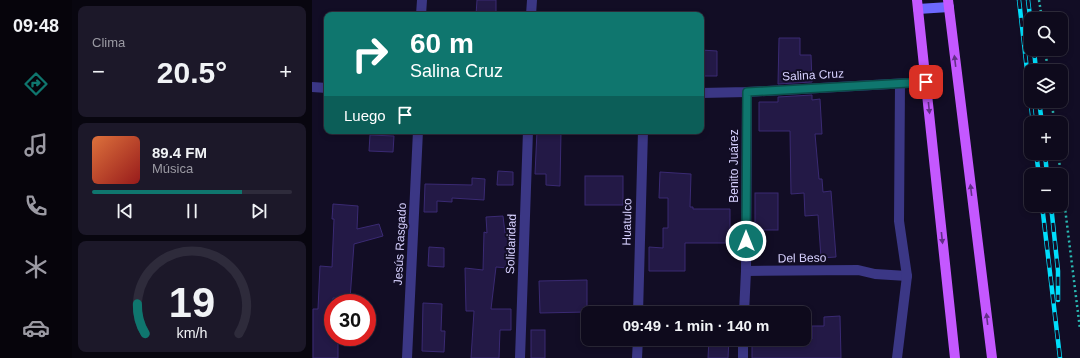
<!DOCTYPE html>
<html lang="es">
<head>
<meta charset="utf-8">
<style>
  body { margin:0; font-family:Arial,sans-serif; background:#1c1829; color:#f1f3f6; height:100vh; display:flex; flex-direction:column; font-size:15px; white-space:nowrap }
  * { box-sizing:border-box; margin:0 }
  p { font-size:13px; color:#9b9aa3 }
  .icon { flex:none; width:22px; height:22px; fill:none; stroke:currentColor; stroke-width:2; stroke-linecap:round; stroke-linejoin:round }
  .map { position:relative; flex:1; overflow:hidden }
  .side { display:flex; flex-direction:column; gap:6px; padding:6px; background:#08060f; width:240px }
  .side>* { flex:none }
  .banner { position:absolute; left:12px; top:12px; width:380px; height:122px; border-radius:8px; box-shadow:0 2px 6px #0003,0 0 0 1px #2e2b3b; background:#0f766e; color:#fff; overflow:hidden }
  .controls { position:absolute; left:712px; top:12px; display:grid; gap:8px }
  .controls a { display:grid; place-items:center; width:44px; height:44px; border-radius:8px; background:#0e0a1c; box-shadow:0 2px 6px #0003,0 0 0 1px #2e2b3b; font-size:20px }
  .speed { position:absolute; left:12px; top:294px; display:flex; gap:8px; font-size:20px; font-weight:700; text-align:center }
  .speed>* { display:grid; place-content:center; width:52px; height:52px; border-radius:50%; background:#0e0a1c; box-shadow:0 2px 6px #0003,0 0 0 1px #2e2b3b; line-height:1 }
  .speed .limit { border:6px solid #d22; background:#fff; color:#111 }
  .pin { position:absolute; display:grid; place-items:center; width:34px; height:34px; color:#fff; margin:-17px; border-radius:8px; box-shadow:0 2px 6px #0006 }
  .me { position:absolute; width:44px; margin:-22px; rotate:0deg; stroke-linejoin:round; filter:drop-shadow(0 0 3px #0008) }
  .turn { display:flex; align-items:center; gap:14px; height:84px; padding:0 20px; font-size:18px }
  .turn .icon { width:52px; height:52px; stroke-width:2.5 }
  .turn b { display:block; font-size:28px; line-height:34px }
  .then { display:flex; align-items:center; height:38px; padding:0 20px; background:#0003; gap:8px; font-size:15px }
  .big { font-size:30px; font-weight:800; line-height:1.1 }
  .side .card { flex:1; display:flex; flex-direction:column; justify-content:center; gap:6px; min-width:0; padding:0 14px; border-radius:8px; background:#1c1829 }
  .side .dial { align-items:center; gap:0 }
  .dial svg { height:104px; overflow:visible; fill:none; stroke:#2e2b3b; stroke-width:7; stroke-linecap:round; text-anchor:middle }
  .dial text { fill:#f1f3f6; stroke:none }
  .song { display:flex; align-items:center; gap:12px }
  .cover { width:48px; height:48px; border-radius:6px; background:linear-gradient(135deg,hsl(20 70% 55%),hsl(0 70% 35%)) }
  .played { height:4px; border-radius:2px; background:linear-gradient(90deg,#0f766e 75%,#2e2b3b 75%) }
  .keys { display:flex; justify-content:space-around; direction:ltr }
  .heat { display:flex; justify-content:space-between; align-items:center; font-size:22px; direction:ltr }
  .trip { position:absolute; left:269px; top:306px; width:230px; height:40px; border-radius:8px; background:#0e0a1c; box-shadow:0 2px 6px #0003,0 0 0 1px #2e2b3b; font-weight:800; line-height:40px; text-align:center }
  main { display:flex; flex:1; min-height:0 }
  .dock { display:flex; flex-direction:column; width:72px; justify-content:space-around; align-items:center; background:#06040b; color:#9b9aa3 }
  .dock .icon { width:28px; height:28px }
  .dock .on { color:#0f766e }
  .dock b { font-size:18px; color:#f1f3f6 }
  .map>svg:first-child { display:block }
  .building { fill:#231946; stroke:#3a2a73 }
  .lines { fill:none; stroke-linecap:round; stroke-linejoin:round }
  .path { stroke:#2abab4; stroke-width:2.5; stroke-dasharray:2 3; stroke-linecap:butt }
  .street { stroke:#3b3785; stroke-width:10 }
  .secondary { stroke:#6e68ff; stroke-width:10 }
  .primary { stroke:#c458ff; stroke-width:10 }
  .rail-casing { stroke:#00defc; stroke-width:4.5 }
  .rail { stroke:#120d25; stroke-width:3; stroke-dasharray:9; stroke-linecap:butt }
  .oneway { fill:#622f87 }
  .route-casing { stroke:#0a4d48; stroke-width:10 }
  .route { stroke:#0f766e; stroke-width:7 }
  .labels { text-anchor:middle; stroke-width:4; stroke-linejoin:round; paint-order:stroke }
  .street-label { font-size:12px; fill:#d7d1ff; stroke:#120d25 }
</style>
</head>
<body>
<main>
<nav class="dock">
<b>09:48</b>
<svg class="icon on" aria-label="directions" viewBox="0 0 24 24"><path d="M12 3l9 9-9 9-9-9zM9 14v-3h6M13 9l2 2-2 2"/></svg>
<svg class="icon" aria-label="music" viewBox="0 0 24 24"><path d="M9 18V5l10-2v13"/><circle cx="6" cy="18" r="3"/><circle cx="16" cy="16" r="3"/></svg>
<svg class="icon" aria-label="phone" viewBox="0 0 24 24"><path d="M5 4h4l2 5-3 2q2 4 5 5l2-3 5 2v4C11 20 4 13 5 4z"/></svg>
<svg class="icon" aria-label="climate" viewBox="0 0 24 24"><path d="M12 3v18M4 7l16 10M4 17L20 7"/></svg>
<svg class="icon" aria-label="car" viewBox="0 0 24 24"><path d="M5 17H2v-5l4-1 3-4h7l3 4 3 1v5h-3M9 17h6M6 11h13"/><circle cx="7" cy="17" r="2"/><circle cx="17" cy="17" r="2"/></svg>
</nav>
<section class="side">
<div class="card"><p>Clima</p>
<div class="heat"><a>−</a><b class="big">20.5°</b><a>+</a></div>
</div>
<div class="card">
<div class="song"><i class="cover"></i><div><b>89.4 FM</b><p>Música</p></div></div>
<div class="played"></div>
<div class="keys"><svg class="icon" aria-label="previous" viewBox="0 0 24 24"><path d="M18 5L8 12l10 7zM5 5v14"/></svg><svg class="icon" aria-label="pause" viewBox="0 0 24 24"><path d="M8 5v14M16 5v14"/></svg><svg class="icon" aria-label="next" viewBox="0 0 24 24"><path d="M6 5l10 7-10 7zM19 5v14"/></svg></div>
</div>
<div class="card dial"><svg viewBox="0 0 100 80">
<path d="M14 69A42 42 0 1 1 86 69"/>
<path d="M14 69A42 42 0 0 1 8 46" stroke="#0f766e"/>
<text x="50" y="56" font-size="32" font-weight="700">19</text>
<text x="50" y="72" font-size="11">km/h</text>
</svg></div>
</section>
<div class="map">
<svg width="768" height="358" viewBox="0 0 768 358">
  <rect width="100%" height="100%" fill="#120d25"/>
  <!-- building -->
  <g class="building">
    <polygon points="165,0 184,0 184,15 164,15"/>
    <polygon points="467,38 488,38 488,55 499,55 500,82 466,84"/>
    <polygon points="389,50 405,51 405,76 389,76"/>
    <polygon points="500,95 500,100 508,99 510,134 503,134 507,179 510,179 511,192 519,191 524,257 509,258 506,215 493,216 492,193 479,194 478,131 447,131 447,102 466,102 466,97"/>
    <polygon points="225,131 249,131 248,186 234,185 234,174 223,174"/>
    <polygon points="58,135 82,136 81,152 57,151"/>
    <polygon points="186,171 201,172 201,185 185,185"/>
    <polygon points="348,172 379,174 378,207 381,207 381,209 418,209 418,243 373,243 373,271 337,271 337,247 351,248 351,228 356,228 356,198 347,198"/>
    <rect x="273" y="176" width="38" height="29"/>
    <polygon points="160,178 173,179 172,200 140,198 140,202 125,201 125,212 112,212 113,184 160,185"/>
    <rect x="443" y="193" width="23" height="37"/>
    <polygon points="21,204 46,206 45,229 67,224 71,236 42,244 38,299 21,298 21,337 26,337 26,358 1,358 1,309 6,309 8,266 20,267 22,219 20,219"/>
    <polygon points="191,216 193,233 198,234 196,268 184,267 179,309 199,309 199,330 188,330 187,358 159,358 162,311 154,311 153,268 171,270 172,232 175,233 174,217"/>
    <polygon points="117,247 132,248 132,267 116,266"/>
    <polygon points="275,280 275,312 228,313 227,281"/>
    <polygon points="111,303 130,304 129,331 133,331 132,352 110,351"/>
    <polygon points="528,316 529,358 440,358 440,339 500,339 500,326 512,326 512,317"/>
    <rect x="219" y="330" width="14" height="28"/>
    <polygon points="397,339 417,339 416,358 396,358"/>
  </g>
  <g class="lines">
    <!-- path -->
    <g class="path">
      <polyline points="727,0 730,19"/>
      <polyline points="733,49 736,71"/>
      <polyline points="740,101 742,123"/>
      <polyline points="746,153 749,175"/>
      <polyline points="749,176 768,329"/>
    </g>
    <!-- street -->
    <g class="street">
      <polyline points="109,15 110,0"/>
      <polyline points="219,15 220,0"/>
      <polyline points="0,87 15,88"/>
      <polyline points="389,93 435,92 614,82"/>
      <polyline points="434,271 546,270 563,274 595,276"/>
      <polyline points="326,313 331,131"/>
      <polyline points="432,313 434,271 435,92"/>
      <polyline points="95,358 106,131"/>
      <polyline points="208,358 216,131"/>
      <polyline points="325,358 326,339"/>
      <polyline points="431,358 431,339"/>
      <polyline points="585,358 595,276 587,221 588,84"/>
    </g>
    <!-- secondary -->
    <polyline class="secondary" points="606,9 637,7"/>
    <!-- primary -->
    <g class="primary">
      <polyline points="605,0 643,358"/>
      <polyline points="636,0 680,358"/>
    </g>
    <defs>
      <g id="rail">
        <polyline points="707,0 721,123"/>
        <polyline points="716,0 719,25"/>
        <polyline points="722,49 724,71"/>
        <polyline points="727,101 730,123"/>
        <polyline points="724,153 727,175"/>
        <polyline points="733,153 735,175"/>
        <polyline points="730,205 748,358"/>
        <polyline points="739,205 746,271 746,300"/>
      </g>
    </defs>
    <!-- rail casing -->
    <use href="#rail" class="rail-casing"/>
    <!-- rail -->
    <use href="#rail" class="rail"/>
  </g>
  <!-- one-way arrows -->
  <defs><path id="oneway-solid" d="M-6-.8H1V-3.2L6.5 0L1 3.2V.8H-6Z"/></defs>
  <g class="oneway">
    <use href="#oneway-solid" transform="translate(643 61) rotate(-97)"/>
    <use href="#oneway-solid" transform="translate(617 108) rotate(84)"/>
    <use href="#oneway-solid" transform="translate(659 190) rotate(-97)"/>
    <use href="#oneway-solid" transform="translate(630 238) rotate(84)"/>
    <use href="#oneway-solid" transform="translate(675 319) rotate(-97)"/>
  </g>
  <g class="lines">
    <defs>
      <polyline id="route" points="434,241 435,92 614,82"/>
    </defs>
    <!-- route casing -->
    <use href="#route" class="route-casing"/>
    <!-- route -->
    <use href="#route" class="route"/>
  </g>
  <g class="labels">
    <!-- street labels -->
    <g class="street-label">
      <text transform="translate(501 75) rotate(-3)" y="4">Salina Cruz</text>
      <text transform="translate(422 166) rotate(-90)" y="4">Benito Juárez</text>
      <text transform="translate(315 222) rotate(-89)" y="4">Huatulco</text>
      <text transform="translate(88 244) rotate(-87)" y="4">Jesús Rasgado</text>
      <text transform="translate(199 244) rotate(-88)" y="4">Solidaridad</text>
      <text transform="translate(490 258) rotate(-1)" y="4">Del Beso</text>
    </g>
  </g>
</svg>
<div class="controls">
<a><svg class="icon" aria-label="search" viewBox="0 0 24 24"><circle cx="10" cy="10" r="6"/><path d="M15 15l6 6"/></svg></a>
<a><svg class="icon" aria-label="layers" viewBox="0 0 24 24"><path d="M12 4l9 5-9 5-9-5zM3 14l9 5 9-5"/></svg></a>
<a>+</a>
<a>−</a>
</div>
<div class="speed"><div class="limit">30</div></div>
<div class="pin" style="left:614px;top:82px;background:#d93025"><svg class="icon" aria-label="arrive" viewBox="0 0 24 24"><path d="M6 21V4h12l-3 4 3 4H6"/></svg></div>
<svg class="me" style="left:434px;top:241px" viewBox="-20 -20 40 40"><circle r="17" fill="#0f766e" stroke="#fff" stroke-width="3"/><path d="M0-11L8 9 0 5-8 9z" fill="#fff"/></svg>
<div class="trip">09:49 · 1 min · 140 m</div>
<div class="banner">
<div class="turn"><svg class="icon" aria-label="right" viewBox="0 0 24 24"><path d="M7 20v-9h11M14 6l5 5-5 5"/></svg><div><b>60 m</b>Salina Cruz</div></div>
<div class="then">Luego<svg class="icon" aria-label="arrive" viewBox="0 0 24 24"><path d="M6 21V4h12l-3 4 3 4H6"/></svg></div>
</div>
</div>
</main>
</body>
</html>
